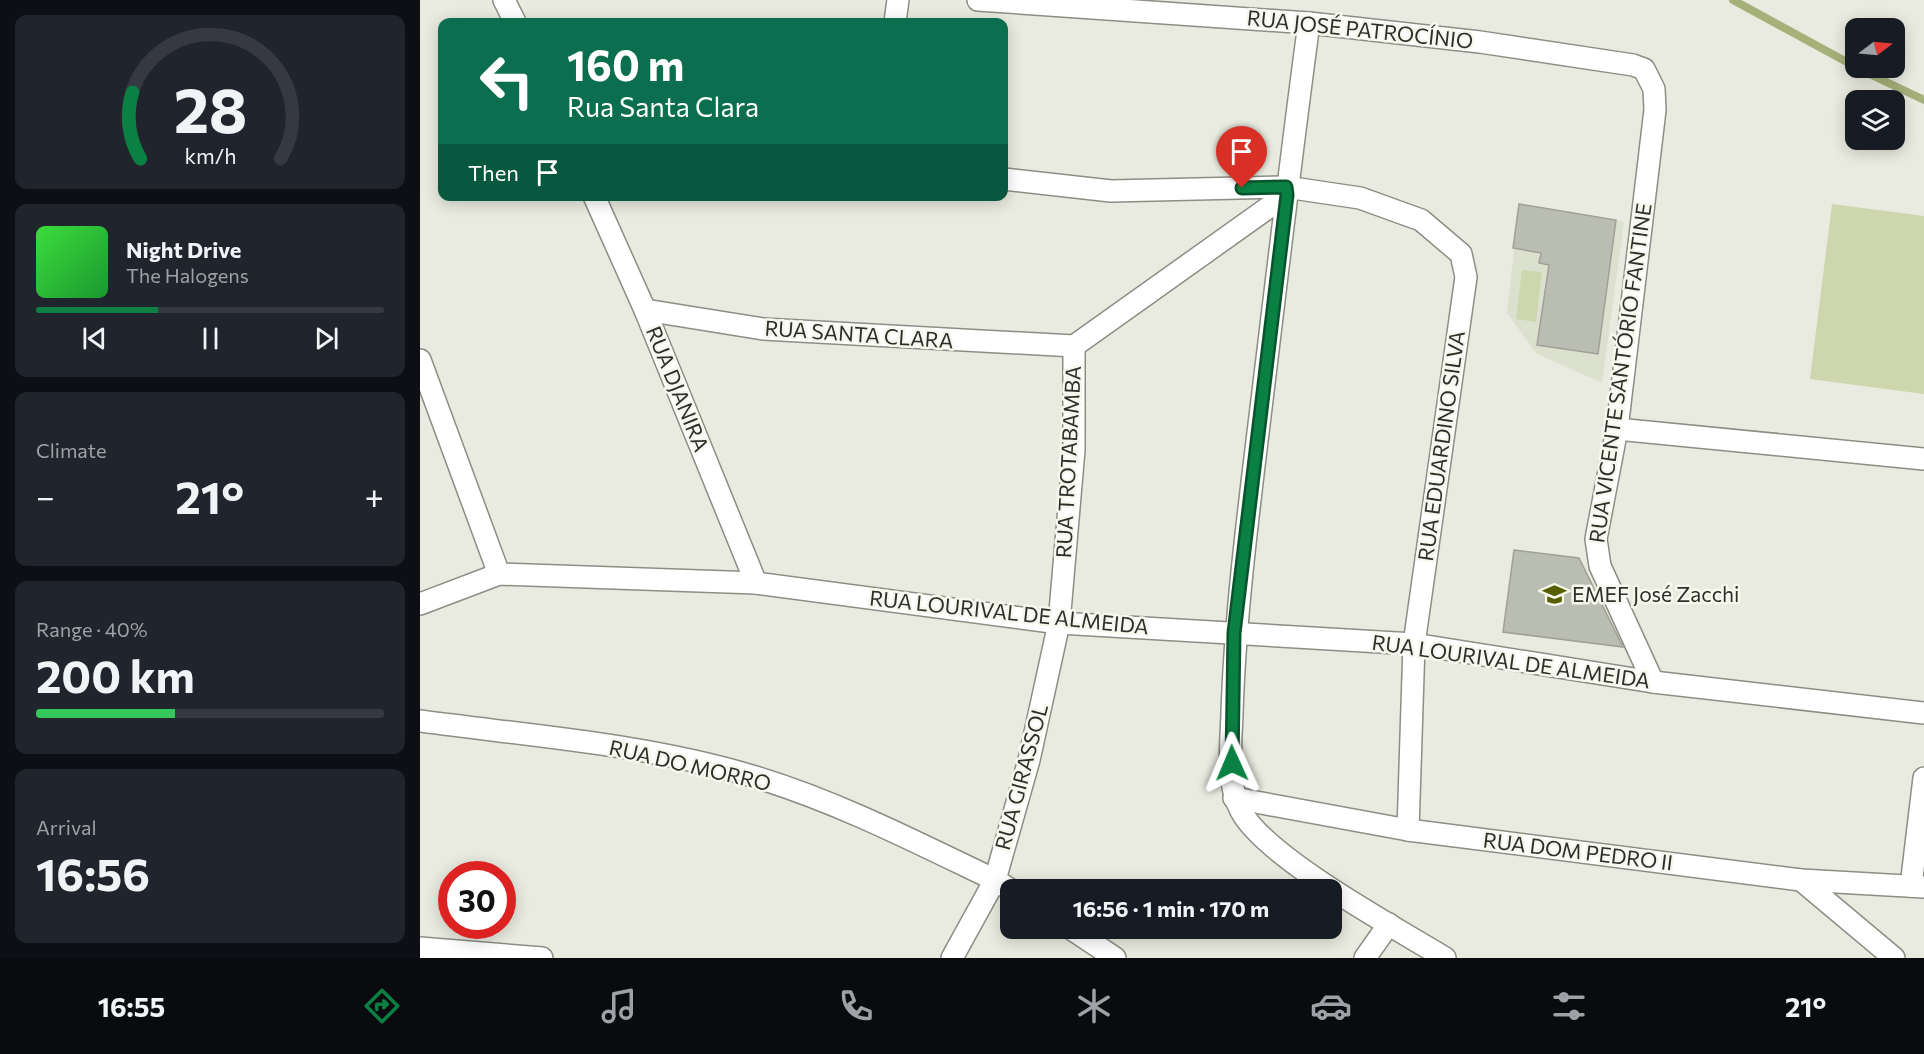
<!DOCTYPE html>
<html lang="en">
<head>
<meta charset="utf-8">
<style>
  body { margin:0; font-family:Commissioner,sans-serif; background:#20242c; color:#f1f3f6; height:100vh; display:flex; flex-direction:column; font-size:22px; white-space:nowrap }
  * { box-sizing:border-box; margin:0 }
  p { font-size:20px; color:#9ea1a6 }
  .icon { flex:none; width:33px; height:33px; fill:none; stroke:currentColor; stroke-width:2; stroke-linecap:round; stroke-linejoin:round }
  .map { position:relative; flex:1; overflow:hidden }
  .drawer { display:flex; flex-direction:column; gap:15px; padding:15px; background:#0d0f14; width:420px }
  .drawer>* { flex:none }
  .banner { position:absolute; left:18px; top:18px; width:570px; height:183px; border-radius:12px; box-shadow:0 3px 15px #0003; background:#0b6e4f; color:#fff; overflow:hidden }
  .needle { width:39px; rotate:74deg }
  .controls { position:absolute; left:1425px; top:18px; display:grid; gap:12px }
  .controls a { display:grid; place-items:center; width:60px; height:60px; border-radius:12px; background:#171b24; box-shadow:0 3px 15px #0003; font-size:30px }
  .speed { position:absolute; left:18px; top:861px; display:flex; gap:12px; font-size:30px; font-weight:700; text-align:center }
  .speed>* { display:grid; place-content:center; width:78px; height:78px; border-radius:50%; background:#171b24; box-shadow:0 3px 15px #0003; line-height:1 }
  .speed .limit { border:9px solid #d22; background:#fff; color:#111 }
  .pin { position:absolute; display:grid; place-items:center; width:51px; height:51px; color:#fff; margin:-62px -26px; border-radius:50% 50% 50% 0; rotate:-45deg; box-shadow:0 0 6px #0007 }
  .pin .icon { rotate:45deg }
  .me { position:absolute; width:66px; margin:-33px; rotate:359deg; stroke-linejoin:round; filter:drop-shadow(0 0 4px #0008) }
  .turn { display:flex; align-items:center; gap:21px; height:126px; padding:0 30px; font-size:27px }
  .turn .icon { width:78px; height:78px; stroke-width:2.5 }
  .turn b { display:block; font-size:42px; line-height:51px }
  .then { display:flex; align-items:center; height:57px; padding:0 30px; background:#0003; gap:12px; font-size:22px }
  .big { font-size:45px; font-weight:700; line-height:1.1 }
  .drawer .tile { flex:1; display:flex; flex-direction:column; justify-content:center; gap:9px; min-width:0; padding:0 21px; border-radius:12px; background:#20242c }
  .drawer .dial { align-items:center; gap:0 }
  .dial svg { height:156px; overflow:visible; fill:none; stroke:#363941; stroke-width:7; stroke-linecap:round; text-anchor:middle }
  .dial text { fill:#f1f3f6; stroke:none }
  .song { display:flex; align-items:center; gap:18px }
  .cover { width:72px; height:72px; border-radius:9px; background:linear-gradient(135deg,hsl(120 70% 55%),hsl(130 70% 35%)) }
  .played { height:6px; border-radius:3px; background:linear-gradient(90deg,#0b8043 35%,#363941 35%) }
  .keys { display:flex; justify-content:space-around; direction:ltr }
  .heat { display:flex; justify-content:space-between; align-items:center; font-size:33px; direction:ltr }
  .charge { height:9px; border-radius:4px; background:linear-gradient(90deg,#34c759 40%,#363941 0) }
  .trip { position:absolute; left:580px; top:879px; width:342px; height:60px; border-radius:12px; background:#171b24; box-shadow:0 3px 15px #0003; font-weight:700; line-height:60px; text-align:center }
  .tab-bar { display:flex; height:96px; justify-content:space-around; align-items:center; background:#090b0e; color:#9ea1a6 }
  .tab-bar .icon { width:42px; height:42px }
  .tab-bar .on { color:#0b8043 }
  .tab-bar b { font-size:27px; color:#f1f3f6 }
  main { display:flex; flex:1; min-height:0 }
  .map>svg:first-child { display:block }
  .built { fill:#dce0ce }
  .green { fill:#cdd6ac }
  .lines { fill:none; stroke-linecap:round; stroke-linejoin:round }
  .stream { stroke:#a6b079; stroke-width:8 }
  .building { fill:#babdb2; stroke:#9fa197; stroke-width:1.5 }
  .street-casing { stroke:#8c8e84; stroke-width:24 }
  .street { stroke:#fff; stroke-width:21 }
  .route-casing { stroke:#07532c; stroke-width:15 }
  .route { stroke:#0b8043; stroke-width:10 }
  .labels { text-anchor:middle; stroke-width:5; stroke-linejoin:round; paint-order:stroke }
  .street-label { font-size:21px; fill:#2e2f2b; stroke:#f6f8ed }
  .poi-label { font-size:21px; fill:#2e2f2b; stroke:#f6f8ed; text-anchor:start }
</style>
</head>
<body>
<main>
<section class="drawer">
<div class="tile dial"><svg viewBox="0 0 100 80">
<path d="M14 69A42 42 0 1 1 86 69"/>
<path d="M14 69A42 42 0 0 1 10 35" stroke="#0b8043"/>
<text x="50" y="56" font-size="32" font-weight="700">28</text>
<text x="50" y="72" font-size="11">km/h</text>
</svg></div>
<div class="tile">
<div class="song"><i class="cover"></i><div><b>Night Drive</b><p>The Halogens</p></div></div>
<div class="played"></div>
<div class="keys"><svg class="icon" aria-label="previous" viewBox="0 0 24 24"><path d="M18 5L8 12l10 7zM5 5v14"/></svg><svg class="icon" aria-label="pause" viewBox="0 0 24 24"><path d="M8 5v14M16 5v14"/></svg><svg class="icon" aria-label="next" viewBox="0 0 24 24"><path d="M6 5l10 7-10 7zM19 5v14"/></svg></div>
</div>
<div class="tile"><p>Climate</p>
<div class="heat"><a>−</a><b class="big">21°</b><a>+</a></div>
</div>
<div class="tile"><p>Range · 40%</p><b class="big">200 km</b><div class="charge"></div></div>
<div class="tile"><p>Arrival</p><b class="big">16:56</b></div>
</section>
<div class="map">
<svg width="1504" height="958" viewBox="0 0 1504 958">
  <rect width="100%" height="100%" fill="#e9ebe0"/>
  <!-- built -->
  <polygon class="built" points="1099,204 1204,222 1182,383 1117,354 1087,313"/>
  <!-- green -->
  <g class="green">
    <polygon points="1412,204 1504,216 1504,394 1390,379"/>
    <polygon points="1102,270 1122,272 1116,322 1096,319"/>
  </g>
  <g class="lines">
    <!-- stream -->
    <g class="stream">
      <polyline points="1313,0 1436,67"/>
      <polyline points="1437,68 1504,100"/>
    </g>
  </g>
  <!-- building -->
  <g class="building">
    <polygon points="1099,204 1196,220 1178,354 1117,345 1129,265 1119,263 1121,253 1093,248"/>
    <polygon points="1094,550 1159,558 1203,647 1083,632"/>
  </g>
  <g class="lines">
    <defs>
      <g id="street">
        <polyline points="84,0 95,22"/>
        <polyline points="558,0 889,23 1060,42 1213,65 1224,69 1234,89 1235,110 1197,429 1176,539 1180,566 1233,682"/>
        <polyline points="475,22 478,0"/>
        <path d="M889,23C870,163 854,302 837,441C826,532 815,622 812,713C811,744 806,784 821,811C846,858 976,928 1025,958"/>
        <polyline points="584,179 691,191 866,187 940,198 1001,220 1041,254 1046,277 994,644 988,830"/>
        <polyline points="174,196 225,310 336,583"/>
        <polyline points="225,310 343,329 654,346"/>
        <polyline points="654,346 866,195"/>
        <polyline points="0,360 79,574"/>
        <polyline points="1197,429 1504,459"/>
        <polyline points="0,604 79,574 336,583 639,623 994,644 1233,682 1504,713"/>
        <path d="M0,721C111,736 225,744 332,776C416,801 496,842 575,880L591,890"/>
        <polyline points="814,798 988,830 1381,880 1504,887"/>
        <polyline points="1381,880 1474,958"/>
        <polyline points="1491,886 1504,778"/>
        <polyline points="650,928 695,958"/>
        <polyline points="0,948 122,958"/>
        <polyline points="532,958 575,880 609,760 639,623 654,450 654,346"/>
        <polyline points="945,958 969,924"/>
      </g>
    </defs>
    <!-- street casing -->
    <use href="#street" class="street-casing"/>
    <!-- street -->
    <use href="#street" class="street"/>
  </g>
  <g class="lines">
    <defs>
      <polyline id="route" points="812,763 814,633 867,195 866,187 822,188"/>
    </defs>
    <!-- route casing -->
    <use href="#route" class="route-casing"/>
    <!-- route -->
    <use href="#route" class="route"/>
  </g>
  <!-- icons -->
  <defs>
    <symbol id="school-bare" viewBox="-9 -9 18 18"><path d="M0-5L7-2L0 1L-7-2ZM-4 1L0 2.5L4 1V4Q0 6-4 4Z" fill="#566000" stroke="#f6f8ed" stroke-width="2.5" paint-order="stroke"/></symbol>
  </defs>
  <g fill-rule="evenodd">
    <use href="#school-bare" x="1118" y="578" width="33" height="33"/>
  </g>
  <g class="labels">
    <!-- street labels -->
    <g class="street-label">
      <text transform="translate(940 30) rotate(6)" y="7">RUA JOSÉ PATROCÍNIO</text>
      <text transform="translate(439 335) rotate(4)" y="7">RUA SANTA CLARA</text>
      <text transform="translate(1201 373) rotate(-82)" y="7">RUA VICENTE SANTÓRIO FANTINE</text>
      <text transform="translate(257 389) rotate(68)" y="7">RUA DJANIRA</text>
      <text transform="translate(1022 446) rotate(-82)" y="7">RUA EDUARDINO SILVA</text>
      <text transform="translate(649 462) rotate(-87)" y="7">RUA TROTABAMBA</text>
      <text transform="translate(589 613) rotate(6)" y="7">RUA LOURIVAL DE ALMEIDA</text>
      <text transform="translate(1091 662) rotate(8)" y="7">RUA LOURIVAL DE ALMEIDA</text>
      <text transform="translate(270 766) rotate(13)" y="7">RUA DO MORRO</text>
      <text transform="translate(602 777) rotate(-75)" y="7">RUA GIRASSOL</text>
      <text transform="translate(1158 852) rotate(7)" y="7">RUA DOM PEDRO II</text>
    </g>
    <!-- poi labels -->
    <g class="poi-label">
      <text x="1152" y="602">EMEF José Zacchi</text>
    </g>
  </g>
</svg>
<div class="controls">
<a><svg class="needle" viewBox="-14 -14 28 28"><path d="M0-13l5 13h-10z" fill="#e53935"/><path d="M0 13l5-13h-10z" fill="#9ea1a6"/></svg></a>
<a><svg class="icon" aria-label="layers" viewBox="0 0 24 24"><path d="M12 4l9 5-9 5-9-5zM3 14l9 5 9-5"/></svg></a>
</div>
<div class="speed"><div class="limit">30</div></div>
<div class="pin" style="left:822px;top:188px;background:#d93025"><svg class="icon" aria-label="arrive" viewBox="0 0 24 24"><path d="M6 21V4h12l-3 4 3 4H6"/></svg></div>
<svg class="me" style="left:812px;top:763px" viewBox="-20 -20 40 40"><path d="M0-17L14 15 0 8-14 15z" fill="#0b8043" stroke="#fff" stroke-width="4"/></svg>
<div class="trip">16:56 · 1 min · 170 m</div>
<div class="banner">
<div class="turn"><svg class="icon" aria-label="left" viewBox="0 0 24 24"><path d="M17 20v-9H6M10 6l-5 5 5 5"/></svg><div><b>160 m</b>Rua Santa Clara</div></div>
<div class="then">Then<svg class="icon" aria-label="arrive" viewBox="0 0 24 24"><path d="M6 21V4h12l-3 4 3 4H6"/></svg></div>
</div>
</div>
</main>
<nav class="tab-bar">
<b>16:55</b>
<svg class="icon on" aria-label="directions" viewBox="0 0 24 24"><path d="M12 3l9 9-9 9-9-9zM9 14v-3h6M13 9l2 2-2 2"/></svg>
<svg class="icon" aria-label="music" viewBox="0 0 24 24"><path d="M9 18V5l10-2v13"/><circle cx="6" cy="18" r="3"/><circle cx="16" cy="16" r="3"/></svg>
<svg class="icon" aria-label="phone" viewBox="0 0 24 24"><path d="M5 4h4l2 5-3 2q2 4 5 5l2-3 5 2v4C11 20 4 13 5 4z"/></svg>
<svg class="icon" aria-label="climate" viewBox="0 0 24 24"><path d="M12 3v18M4 7l16 10M4 17L20 7"/></svg>
<svg class="icon" aria-label="car" viewBox="0 0 24 24"><path d="M5 17H2v-5l4-1 3-4h7l3 4 3 1v5h-3M9 17h6M6 11h13"/><circle cx="7" cy="17" r="2"/><circle cx="17" cy="17" r="2"/></svg>
<svg class="icon" aria-label="filters" viewBox="0 0 24 24"><path d="M4 7h16M4 17h16"/><circle cx="9" cy="7" r="2"/><circle cx="15" cy="17" r="2"/></svg>
<b>21°</b>
</nav>
</body>
</html>
